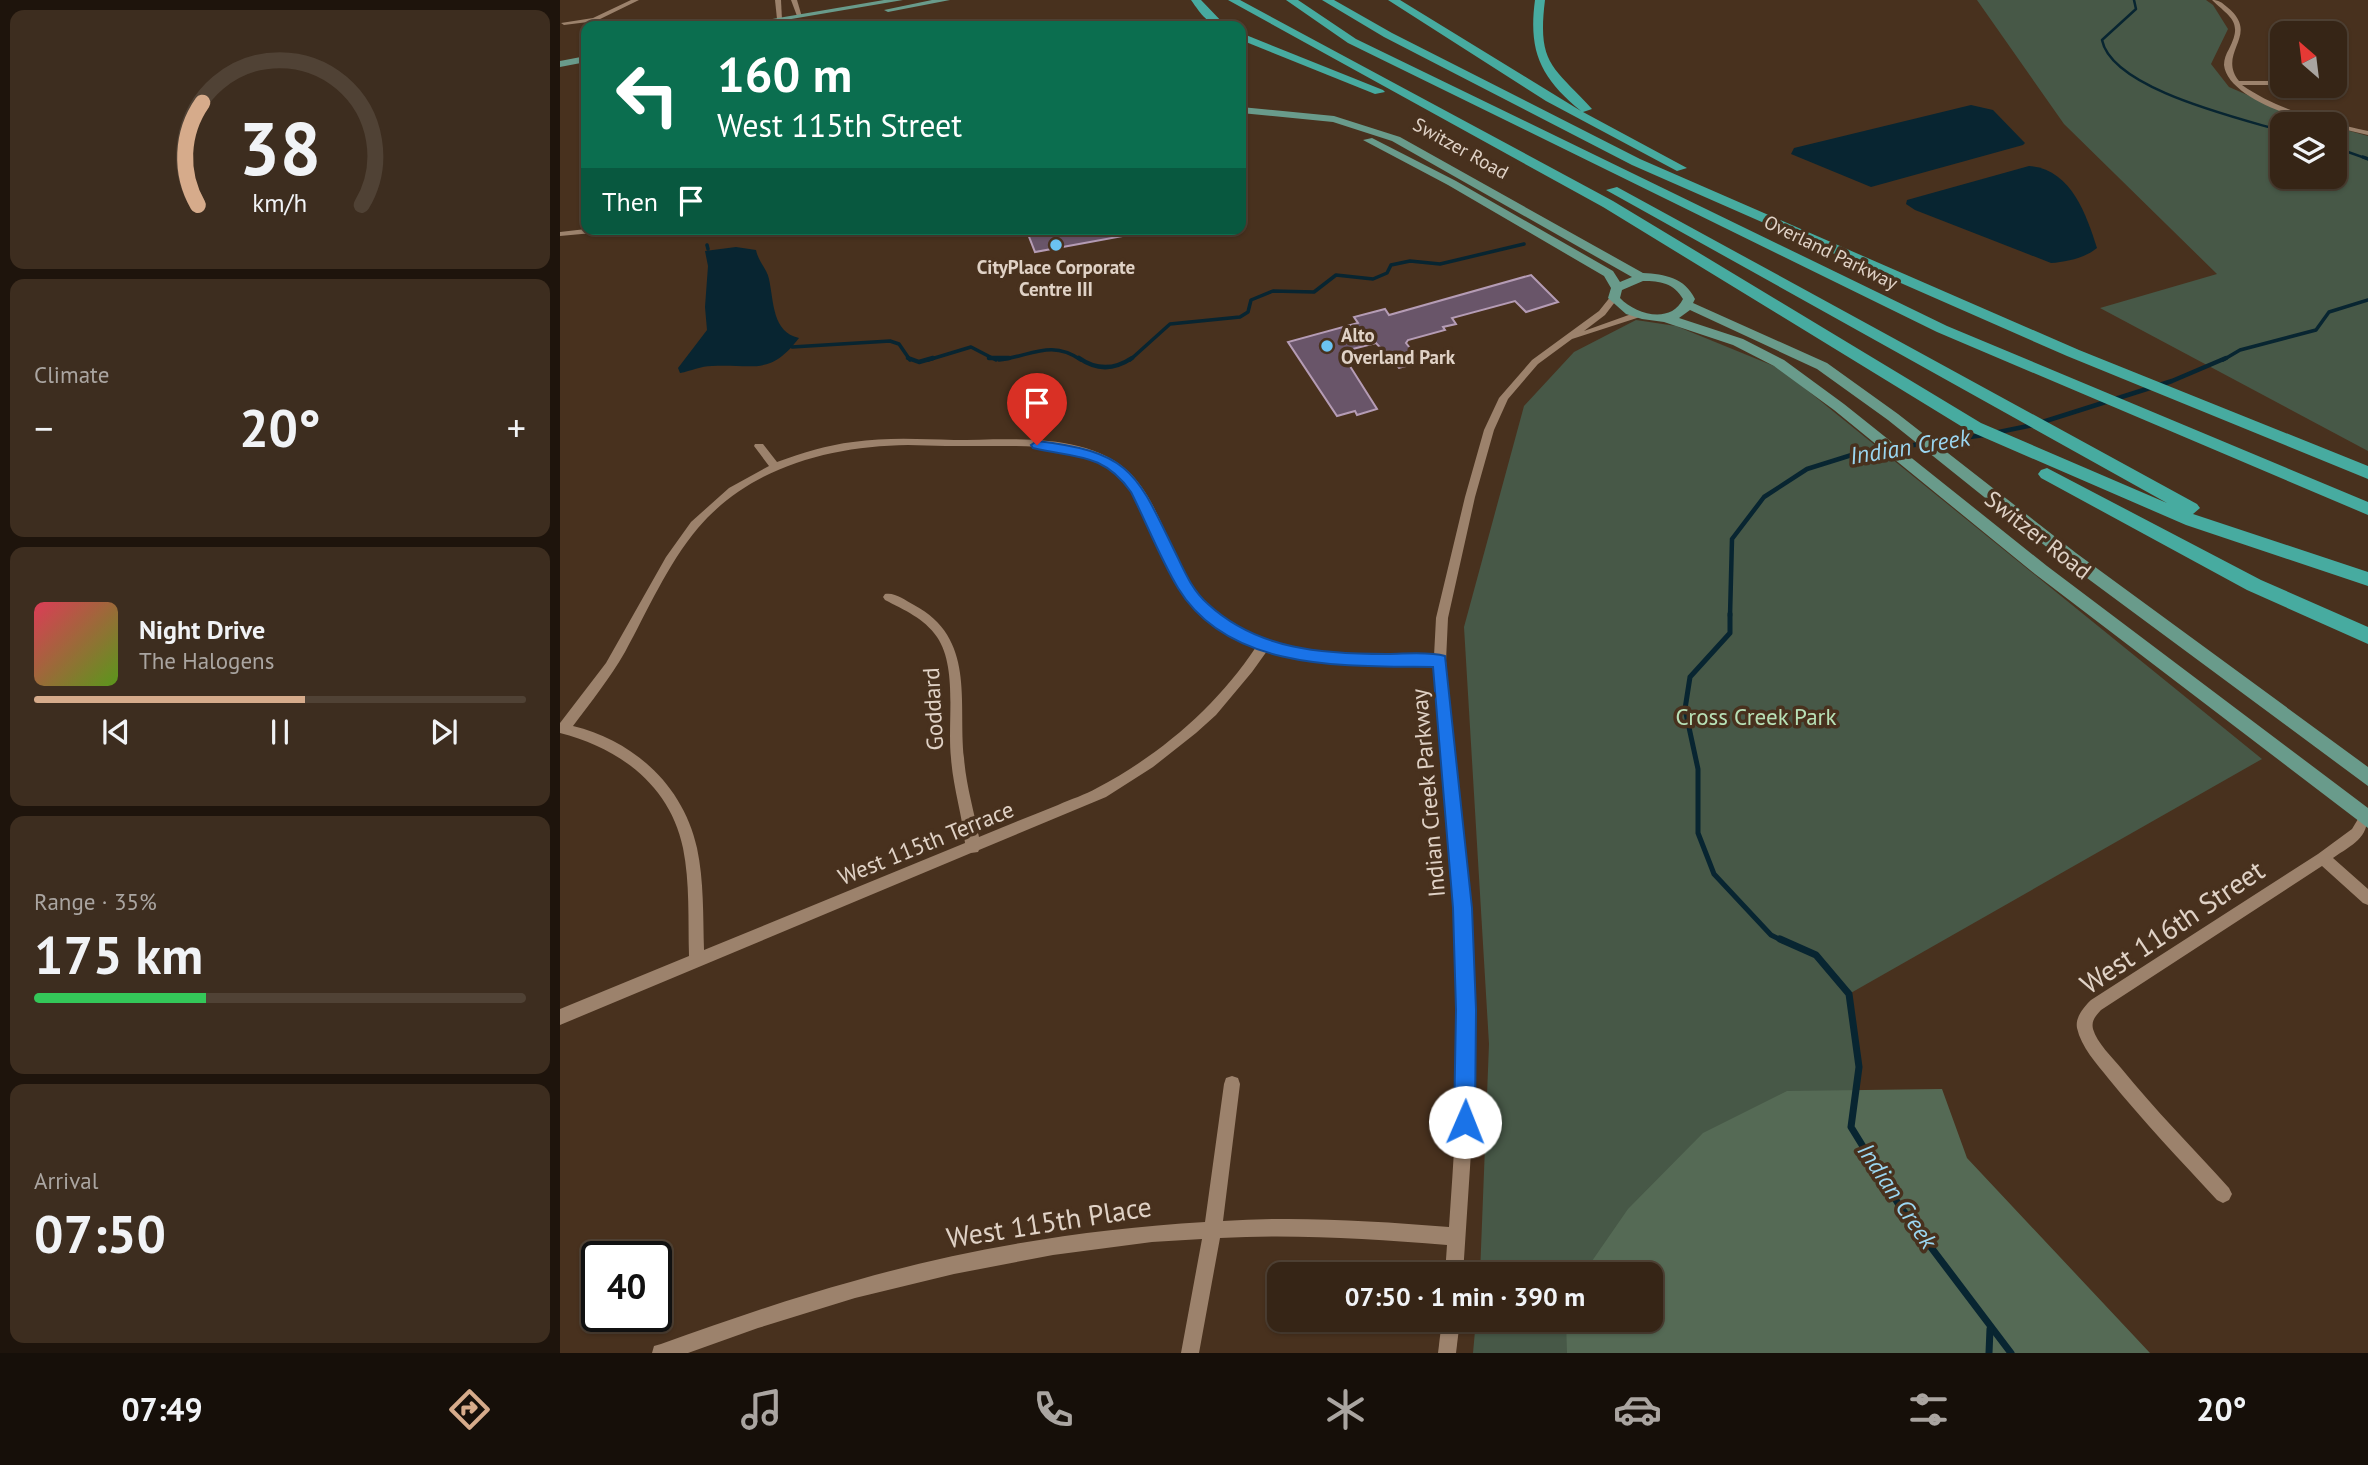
<!DOCTYPE html>
<html lang="en">
<head>
<meta charset="utf-8">
<style>
  body { margin:0; font-family:"PT Sans",sans-serif; background:#3d2d1f; color:#f1f3f6; height:100vh; display:flex; flex-direction:column; font-size:26px; white-space:nowrap }
  * { box-sizing:border-box; margin:0 }
  p { font-size:23px; color:#aaa5a1 }
  .icon { flex:none; width:38px; height:38px; fill:none; stroke:currentColor; stroke-width:2; stroke-linecap:round; stroke-linejoin:round }
  .map { position:relative; flex:1; overflow:hidden }
  .panel { display:flex; flex-direction:column; gap:10px; padding:10px; background:#1e140c; width:560px }
  .panel>* { flex:none }
  .hud { position:absolute; left:21px; top:21px; width:665px; height:214px; border-radius:14px; box-shadow:0 2px 5px #0004,0 0 0 2px #504235; background:#0b6e4f; color:#fff; overflow:hidden }
  .needle { width:46px; rotate:332deg }
  .controls { position:absolute; left:1710px; top:21px; display:grid; gap:14px }
  .controls a { display:grid; place-items:center; width:77px; height:77px; border-radius:14px; background:#362516; box-shadow:0 2px 5px #0004,0 0 0 2px #504235; font-size:35px }
  .speed { position:absolute; left:21px; top:1241px; display:flex; gap:14px; font-size:35px; font-weight:700; text-align:center }
  .speed>* { display:grid; place-content:center; width:91px; height:91px; border-radius:50%; background:#362516; box-shadow:0 2px 5px #0004,0 0 0 2px #504235; line-height:1 }
  .speed .limit { border:4px solid #111; border-radius:10px; background:#fff; color:#111 }
  .pin { position:absolute; display:grid; place-items:center; width:60px; height:60px; color:#fff; margin:-72px -30px; border-radius:50% 50% 50% 0; rotate:-45deg; box-shadow:0 0 7px #0007 }
  .pin .icon { rotate:45deg }
  .me { position:absolute; width:77px; margin:-38px; rotate:1deg; stroke-linejoin:round; filter:drop-shadow(0 0 5px #0008) }
  .turn { display:flex; align-items:center; gap:24px; height:147px; padding:0 21px; font-size:32px }
  .turn .icon { width:91px; height:91px; stroke-width:2.5 }
  .turn b { display:block; font-size:49px; line-height:60px }
  .then { display:flex; align-items:center; height:66px; padding:0 21px; background:#0003; gap:14px; font-size:26px }
  .big { font-size:52px; font-weight:800; line-height:1.1 }
  .panel .tile { flex:1; display:flex; flex-direction:column; justify-content:center; gap:10px; min-width:0; padding:0 24px; border-radius:14px; background:#3d2d1f }
  .panel .dial { align-items:center; gap:0 }
  .dial svg { height:182px; overflow:visible; fill:none; stroke:#504235; stroke-width:7; stroke-linecap:round; text-anchor:middle }
  .dial text { fill:#f1f3f6; stroke:none }
  .song { display:flex; align-items:center; gap:21px }
  .cover { width:84px; height:84px; border-radius:10px; background:linear-gradient(135deg,hsl(350 70% 55%),hsl(90 70% 35%)) }
  .played { height:7px; border-radius:4px; background:linear-gradient(90deg,#d6ab8b 55%,#504235 55%) }
  .keys { display:flex; justify-content:space-around; direction:ltr }
  .heat { display:flex; justify-content:space-between; align-items:center; font-size:38px; direction:ltr }
  .charge { height:10px; border-radius:5px; background:linear-gradient(90deg,#34c759 35%,#504235 0) }
  .trip { position:absolute; left:707px; top:1262px; width:396px; height:70px; border-radius:14px; background:#362516; box-shadow:0 2px 5px #0004,0 0 0 2px #504235; font-weight:800; line-height:70px; text-align:center }
  .tabs { display:flex; height:112px; justify-content:space-around; align-items:center; background:#160f09; color:#aaa5a1 }
  .tabs .icon { width:49px; height:49px }
  .tabs .current { color:#d6ab8b }
  .tabs b { font-size:32px; color:#f1f3f6 }
  main { display:flex; flex:1; min-height:0 }
  .map>svg:first-child { display:block }
  .green { fill:#475847 }
  .forest { fill:#556a55 }
  .water { fill:#082531 }
  .lines { fill:none; stroke-linecap:round; stroke-linejoin:round }
  .stream-far4 { stroke:#082531; stroke-width:2.5 }
  .stream-far3 { stroke:#082531; stroke-width:3.5 }
  .stream-far2 { stroke:#082531; stroke-width:4.5 }
  .stream-far1 { stroke:#082531; stroke-width:5 }
  .stream { stroke:#082531; stroke-width:7 }
  .building { fill:#695569; stroke:#b59cb5; stroke-width:2 }
  .minor { fill:#9c826c; fill-rule:evenodd }
  .major { fill:#699b8b; fill-rule:evenodd }
  .highway { fill:#47aba0; fill-rule:evenodd }
  .route { fill:#1a73e8; stroke:#114b97; stroke-width:2 }
  .poi-dot { fill:#6bc3f2; stroke:#48311e; stroke-width:2.5 }
  .labels { text-anchor:middle; stroke-width:7; stroke-linejoin:round; paint-order:stroke }
  .far-street-label { font-size:19px; fill:#e0d2c6; stroke:#48311e }
  .far-poi-label { font-size:19px; font-weight:bold; fill:#e0d2c6; stroke:#48311e }
  .street-label { font-size:23px; fill:#e0d2c6; stroke:#48311e }
  .park-label { font-size:23px; fill:#b8e1b7; stroke:#48311e }
  .water-label { font-size:24px; font-style:italic; fill:#9bd6f1; stroke:#48311e }
  .near-street-label { font-size:28px; fill:#e0d2c6; stroke:#48311e }
</style>
</head>
<body>
<main>
<section class="panel">
<div class="tile dial"><svg viewBox="0 0 100 80">
<path d="M14 69A42 42 0 1 1 86 69"/>
<path d="M14 69A42 42 0 0 1 16 24" stroke="#d6ab8b"/>
<text x="50" y="56" font-size="32" font-weight="700">38</text>
<text x="50" y="72" font-size="11">km/h</text>
</svg></div>
<div class="tile"><p>Climate</p>
<div class="heat"><a>−</a><b class="big">20°</b><a>+</a></div>
</div>
<div class="tile">
<div class="song"><i class="cover"></i><div><b>Night Drive</b><p>The Halogens</p></div></div>
<div class="played"></div>
<div class="keys"><svg class="icon" aria-label="previous" viewBox="0 0 24 24"><path d="M18 5L8 12l10 7zM5 5v14"/></svg><svg class="icon" aria-label="pause" viewBox="0 0 24 24"><path d="M8 5v14M16 5v14"/></svg><svg class="icon" aria-label="next" viewBox="0 0 24 24"><path d="M6 5l10 7-10 7zM19 5v14"/></svg></div>
</div>
<div class="tile"><p>Range · 35%</p><b class="big">175 km</b><div class="charge"></div></div>
<div class="tile"><p>Arrival</p><b class="big">07:50</b></div>
</section>
<div class="map">
<svg width="1808" height="1353" viewBox="0 0 1808 1353">
  <rect width="100%" height="100%" fill="#48311e"/>
  <!-- green -->
  <g class="green">
    <polygon points="1417,0 1646,0 1653,5 1668,29 1651,64 1669,87 1741,118 1764,124 1722,124 1722,177 1774,177 1775,127 1808,136 1808,451 1540,308 1657,274 1504,124"/>
    <polygon points="1076,320 1116,326 1221,369 1702,759 1289,994 1299,1067 1291,1127 1453,1353 913,1353 916,1320 1090,1320 1090,1274 920,1274 929,1044 904,627 964,406 1014,352"/>
  </g>
  <!-- forest -->
  <polygon class="forest" points="1382,1089 1407,1158 1590,1353 1007,1353 1006,1320 1090,1320 1090,1274 1023,1274 1068,1209 1143,1133 1227,1091"/>
  <!-- water -->
  <g class="water">
    <polygon points="1411,105 1433,110 1465,143 1463,145 1311,187 1231,154 1234,148"/>
    <path d="M1469,166C1511,169 1526,214 1537,248C1525,258 1506,262 1491,263L1355,210L1346,204L1347,200Z"/>
    <path d="M176,247L196,250C198,261 207,269 209,279C214,302 212,332 239,338C210,376 195,364 152,366C141,366 131,371 120,373L118,368L147,330L145,307L148,266L145,251Z"/>
  </g>
  <g class="lines">
    <!-- stream-far4 -->
    <g class="stream-far4">
      <path d="M1574,0L1576,9L1542,40C1552,89 1679,118 1722,131"/>
      <polyline points="1774,147 1808,159"/>
    </g>
    <!-- stream-far3 -->
    <g class="stream-far3">
      <polyline points="1803,157 1808,159"/>
      <polyline points="147,245 148,249"/>
      <polyline points="232,347 330,341 339,344 350,360"/>
      <polyline points="368,360 411,347 436,360"/>
      <path d="M439,360C471,356 491,339 521,360"/>
      <polyline points="570,360 610,324 680,317 688,312 691,300 713,291 754,292 776,275 813,279 827,273 831,265 850,261 880,264 964,244"/>
      <polyline points="1663,360 1680,350 1756,330 1769,312 1808,300"/>
    </g>
    <!-- stream-far2 -->
    <g class="stream-far2">
      <polyline points="348,358 359,362 373,358"/>
      <polyline points="429,358 449,358"/>
      <path d="M519,358C536,370 554,370 572,358"/>
      <polyline points="1434,433 1473,425 1612,381 1666,358"/>
      <polyline points="1170,616 1172,539 1204,497 1247,469 1298,453 1424,435"/>
    </g>
    <!-- stream-far1 -->
    <polyline class="stream-far1" points="1170,614 1170,633 1130,677 1125,709 1138,769 1138,833 1154,874 1211,935 1223,941"/>
    <!-- stream -->
    <g class="stream">
      <polyline points="1220,939 1256,955 1289,994 1299,1067 1291,1127 1339,1205 1451,1353"/>
      <polyline points="1429,1353 1430,1329"/>
    </g>
  </g>
  <!-- building -->
  <g class="building">
    <polygon points="466,229 562,229 563,236 475,252"/>
    <polygon points="971,275 998,302 966,312 955,301 892,318 896,324 883,327 885,330 848,340 846,343 861,362 839,368 816,343 781,352 817,409 797,415 795,411 777,416 728,342 798,323 794,317 825,309 829,315"/>
  </g>
  <g class="lines">
    <!-- minor -->
    <g class="minor">
      <polygon points="71,0 79,0 36,21 4,25 1,23 33,18"/>
      <polygon points="215,0 221,0 222,20 217,19"/>
      <polygon points="231,0 237,0 242,17 237,16"/>
      <path d="M1652,0C1659,0 1661,2 1667,7C1702,35 1656,52 1679,81H1722V85H1682C1719,111 1764,121 1808,131V135L1774,127V124C1746,124 1667,98 1664,65C1664,59 1666,54 1669,49C1683,22 1671,18 1652,0Z"/>
      <polygon points="26,229 58,229 54,231 0,236 0,232"/>
      <path d="M1054,295L1058,298L1045,315L1024,331L1077,312L1080,313V317L1012,339L978,364L948,399L934,430L915,497L888,618L886,661L909,908L914,1010L913,1122L903,1274H885L887,1245C811,1239 736,1234 660,1238L639,1353H621L642,1239L592,1242L493,1255L394,1274L295,1298L198,1328L128,1353H92L94,1346L101,1344C165,1321 228,1299 294,1281C408,1248 527,1229 645,1222L664,1084L666,1078L672,1076L678,1078L680,1084L663,1221C738,1216 813,1221 889,1227C894,1155 899,1083 898,1010C897,895 884,780 874,665C818,663 761,666 707,651L692,672L656,715L636,733L593,767L546,797L419,850L418,852L411,853L0,1025V1009L129,956C128,920 130,883 123,848C110,785 59,748 0,733V723L46,663L106,557L131,522L169,488L209,466L194,446L195,444H203L217,462C242,453 267,445 293,442C327,437 360,439 394,440C448,440 529,431 571,474C594,498 604,532 619,562C630,585 647,607 668,623C722,662 811,654 874,656L876,618L905,497L924,430L939,398L972,360L1039,311L1051,296ZM348,445C373,446 398,446 423,446C460,446 499,444 534,459C579,478 589,525 609,565C628,602 656,633 696,647C657,706 600,755 537,788C525,795 511,799 498,805C471,816 445,826 419,837C414,811 406,785 404,758C398,701 416,638 354,605C345,600 335,592 325,594L323,597L325,600C344,610 364,618 377,637C398,668 387,722 391,758C393,787 402,814 405,843L144,950C143,916 144,881 137,848C123,785 74,741 13,726C31,702 50,678 65,652C88,610 107,565 138,528C190,467 270,446 348,445Z"/>
      <path d="M1806,812L1808,813C1808,839 1793,844 1773,858L1808,889V905L1803,903L1762,866L1541,1010C1536,1016 1531,1020 1533,1029C1537,1043 1552,1057 1561,1068C1595,1110 1633,1148 1669,1188L1672,1194L1669,1200L1663,1203L1657,1200C1620,1160 1583,1121 1548,1078C1537,1064 1521,1047 1517,1028C1515,1017 1524,1007 1531,1000L1758,854L1792,829L1801,814Z"/>
      <polygon points="882,1320 900,1320 896,1353 878,1353"/>
    </g>
    <!-- major -->
    <g class="major">
      <polygon points="324,0 343,0 190,26 172,26"/>
      <polygon points="372,0 390,0 328,12 324,10"/>
      <polygon points="26,56 26,62 0,67 0,61"/>
      <path d="M681,107L774,116L840,137L1083,273C1105,274 1125,278 1135,299L1133,303L1267,363L1338,414L1516,553L1808,767V786L1504,561L1328,420L1257,369L1130,310L1119,318L1183,339L1224,360L1284,404L1487,566L1808,808V828L1475,574L1274,410L1214,366L1173,345L1104,322L1082,319L1066,314L1048,298L1051,288L1044,276L888,185L803,140L812,138L896,181L1053,271L1060,282L1072,277L832,141L773,122L681,113ZM1083,281C1100,281 1114,283 1123,299C1111,324 1076,315 1060,298L1062,290Z"/>
    </g>
    <!-- highway -->
    <g class="highway">
      <path d="M631,0H641L666,26C648,26 641,14 631,0Z"/>
      <polygon points="668,0 680,0 1053,201 1421,423 1607,503 1046,190 1057,187 1637,504 1640,508 1633,514 1808,572 1808,586 1626,525 1409,431 1043,207"/>
      <polygon points="726,0 738,0 796,39 1387,326 1808,502 1808,515 1377,332 788,43"/>
      <polygon points="762,0 774,0 832,33 1080,159 1519,350 1808,466 1808,479 1507,356 1072,165 824,37"/>
      <path d="M828,0H840L1021,111C981,78 968,52 975,0H985C977,65 993,66 1032,109L1023,112L1127,168L1117,171L986,101Z"/>
      <polygon points="681,33 823,90 825,92 815,94 681,40"/>
      <polygon points="1487,468 1701,580 1808,627 1808,644 1687,590 1481,478 1478,474 1481,470"/>
    </g>
  </g>
  <!-- route -->
  <path class="route" d="M477,441C574,452 577,475 617,556C625,573 633,591 648,604C698,650 763,654 827,654C845,654 868,651 885,656L912,908L916,1010L915,1122L912,1129L905,1132L897,1129L894,1122L896,1010L893,908L873,667C788,666 669,672 618,588C600,558 587,524 571,492C543,452 514,458 473,448L471,445Z"/>
  <!-- markers -->
  <g class="poi-dot">
    <circle cx="496" cy="245" r="7"/>
    <circle cx="767" cy="346" r="7"/>
  </g>
  <g class="labels">
    <!-- far-street labels -->
    <g class="far-street-label">
      <text transform="translate(901 148) rotate(29)" y="7">Switzer Road</text>
      <text transform="translate(1271 252) rotate(26)" y="7">Overland Parkway</text>
    </g>
    <!-- far-poi labels -->
    <g class="far-poi-label">
      <text x="496" y="274">CityPlace Corporate<tspan x="496" dy="22">Centre III</tspan></text>
      <text x="781" y="342" text-anchor="start">Alto<tspan x="781" dy="22">Overland Park</tspan></text>
    </g>
    <!-- street labels -->
    <g class="street-label">
      <text transform="translate(1478 535) rotate(38)" y="8">Switzer Road</text>
      <text transform="translate(373 709) rotate(-93)" y="8">Goddard</text>
      <text transform="translate(868 793) rotate(-95)" y="8">Indian Creek Parkway</text>
      <text transform="translate(366 843) rotate(-22)" y="8">West 115th Terrace</text>
    </g>
    <!-- park labels -->
    <g class="park-label">
      <text x="1196" y="725">Cross Creek Park</text>
    </g>
    <!-- water labels -->
    <g class="water-label">
      <text transform="translate(1350 447) rotate(-9)" y="8">Indian Creek</text>
      <text transform="translate(1337 1196) rotate(56)" y="8">Indian Creek</text>
    </g>
    <!-- near-street labels -->
    <g class="near-street-label">
      <text transform="translate(1612 927) rotate(-34)" y="10">West 116th Street</text>
      <text transform="translate(489 1222) rotate(-9)" y="10">West 115th Place</text>
    </g>
  </g>
</svg>
<div class="controls">
<a><svg class="needle" viewBox="-14 -14 28 28"><path d="M0-13l5 13h-10z" fill="#e53935"/><path d="M0 13l5-13h-10z" fill="#aaa5a1"/></svg></a>
<a><svg class="icon" aria-label="layers" viewBox="0 0 24 24"><path d="M12 4l9 5-9 5-9-5zM3 14l9 5 9-5"/></svg></a>
</div>
<div class="speed"><div class="limit">40</div></div>
<div class="pin" style="left:477px;top:445px;background:#d93025"><svg class="icon" aria-label="arrive" viewBox="0 0 24 24"><path d="M6 21V4h12l-3 4 3 4H6"/></svg></div>
<svg class="me" style="left:905px;top:1122px" viewBox="-20 -20 40 40"><circle r="19" fill="#fff"/><path d="M0-13L10 11 0 6-10 11z" fill="#1a73e8"/></svg>
<div class="trip">07:50 · 1 min · 390 m</div>
<div class="hud">
<div class="turn"><svg class="icon" aria-label="left" viewBox="0 0 24 24"><path d="M17 20v-9H6M10 6l-5 5 5 5"/></svg><div><b>160 m</b>West 115th Street</div></div>
<div class="then">Then<svg class="icon" aria-label="arrive" viewBox="0 0 24 24"><path d="M6 21V4h12l-3 4 3 4H6"/></svg></div>
</div>
</div>
</main>
<nav class="tabs">
<b>07:49</b>
<svg class="icon current" aria-label="directions" viewBox="0 0 24 24"><path d="M12 3l9 9-9 9-9-9zM9 14v-3h6M13 9l2 2-2 2"/></svg>
<svg class="icon" aria-label="music" viewBox="0 0 24 24"><path d="M9 18V5l10-2v13"/><circle cx="6" cy="18" r="3"/><circle cx="16" cy="16" r="3"/></svg>
<svg class="icon" aria-label="phone" viewBox="0 0 24 24"><path d="M5 4h4l2 5-3 2q2 4 5 5l2-3 5 2v4C11 20 4 13 5 4z"/></svg>
<svg class="icon" aria-label="climate" viewBox="0 0 24 24"><path d="M12 3v18M4 7l16 10M4 17L20 7"/></svg>
<svg class="icon" aria-label="car" viewBox="0 0 24 24"><path d="M5 17H2v-5l4-1 3-4h7l3 4 3 1v5h-3M9 17h6M6 11h13"/><circle cx="7" cy="17" r="2"/><circle cx="17" cy="17" r="2"/></svg>
<svg class="icon" aria-label="filters" viewBox="0 0 24 24"><path d="M4 7h16M4 17h16"/><circle cx="9" cy="7" r="2"/><circle cx="15" cy="17" r="2"/></svg>
<b>20°</b>
</nav>
</body>
</html>
